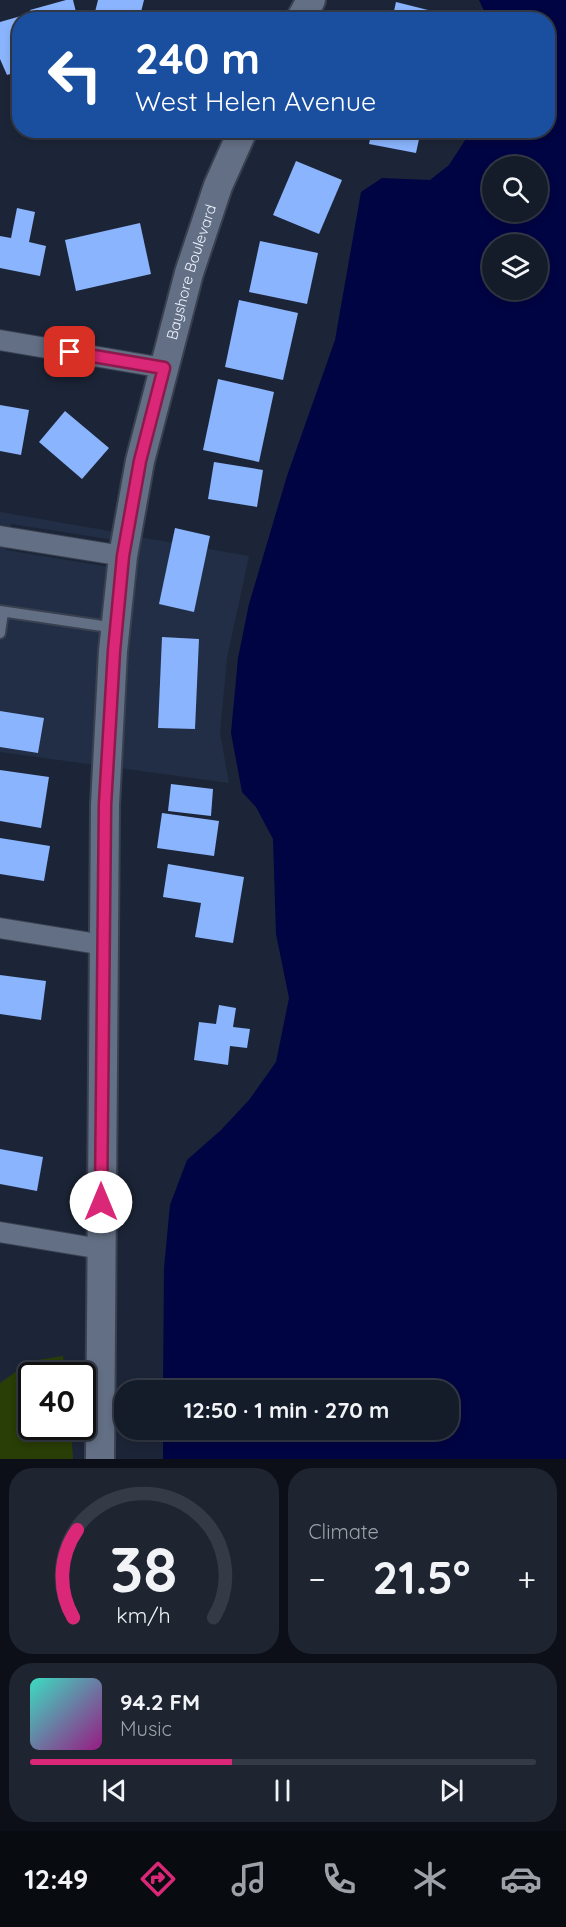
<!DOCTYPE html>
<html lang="en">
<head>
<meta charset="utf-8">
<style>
  body { margin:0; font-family:Quicksand,sans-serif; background:#1e2531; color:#f1f3f6; height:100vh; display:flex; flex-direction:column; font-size:22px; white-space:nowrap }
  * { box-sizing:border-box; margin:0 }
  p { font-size:20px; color:#9da1a8 }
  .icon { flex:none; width:33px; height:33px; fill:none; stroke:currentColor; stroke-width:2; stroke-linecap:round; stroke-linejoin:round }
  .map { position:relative; height:1459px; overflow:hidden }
  .details { display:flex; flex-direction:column; gap:9px; padding:9px; background:#0c0f17; flex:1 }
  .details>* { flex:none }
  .guide { position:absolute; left:12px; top:12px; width:543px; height:126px; border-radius:24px; box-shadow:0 3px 9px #0003,0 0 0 2px #343a46; background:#1a4fa0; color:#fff; overflow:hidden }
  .tools { position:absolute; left:482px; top:156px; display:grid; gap:12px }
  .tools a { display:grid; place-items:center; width:66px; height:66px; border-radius:50%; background:#151c29; box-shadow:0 3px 9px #0003,0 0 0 2px #343a46; font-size:30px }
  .speed { position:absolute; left:18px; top:1362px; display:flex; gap:12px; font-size:30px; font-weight:700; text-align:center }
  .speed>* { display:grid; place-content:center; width:78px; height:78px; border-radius:50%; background:#151c29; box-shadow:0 3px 9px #0003,0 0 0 2px #343a46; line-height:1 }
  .speed .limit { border:3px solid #111; border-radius:9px; background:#fff; color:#111 }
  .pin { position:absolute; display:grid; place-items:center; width:51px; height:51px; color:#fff; margin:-26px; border-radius:12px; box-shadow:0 3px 9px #0006 }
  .me { position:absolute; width:66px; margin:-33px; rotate:0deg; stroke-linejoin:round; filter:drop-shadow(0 0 4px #0008) }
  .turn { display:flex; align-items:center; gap:21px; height:126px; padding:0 24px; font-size:27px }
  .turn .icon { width:78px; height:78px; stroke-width:2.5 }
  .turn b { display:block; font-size:42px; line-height:51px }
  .big { font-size:45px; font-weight:800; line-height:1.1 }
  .details .widget { flex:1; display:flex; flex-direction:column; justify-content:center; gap:9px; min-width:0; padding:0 21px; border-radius:24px; background:#1e2531 }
  .details .dial { align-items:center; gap:0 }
  .dial svg { height:156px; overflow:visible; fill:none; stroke:#343a46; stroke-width:7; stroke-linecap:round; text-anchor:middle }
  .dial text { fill:#f1f3f6; stroke:none }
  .song { display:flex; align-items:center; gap:18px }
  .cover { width:72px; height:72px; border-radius:9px; background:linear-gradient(135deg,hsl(170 70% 55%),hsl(310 70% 35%)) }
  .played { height:6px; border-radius:3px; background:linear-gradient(90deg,#db2777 40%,#343a46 40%) }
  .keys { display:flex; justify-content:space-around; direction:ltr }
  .heat { display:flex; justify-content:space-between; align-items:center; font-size:33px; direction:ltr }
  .details .tiles { flex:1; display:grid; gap:9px; grid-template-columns:1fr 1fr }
  .widget:last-child { grid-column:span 2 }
  .trip { position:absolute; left:114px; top:1380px; width:345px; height:60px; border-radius:24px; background:#151c29; box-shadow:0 3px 9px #0003,0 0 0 2px #343a46; font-weight:800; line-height:60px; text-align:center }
  .tabs { display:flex; height:96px; justify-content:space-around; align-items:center; background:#080b10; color:#9da1a8 }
  .tabs .icon { width:42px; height:42px }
  .tabs .active { color:#db2777 }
  .tabs b { font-size:27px; color:#f1f3f6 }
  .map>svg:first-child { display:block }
  .built { fill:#212e45 }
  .green { fill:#293d06 }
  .water { fill:#000442; fill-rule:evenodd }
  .building { fill:#8ab4fd }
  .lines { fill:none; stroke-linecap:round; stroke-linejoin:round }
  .lane-casing { stroke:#394050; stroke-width:14 }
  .street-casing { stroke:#394050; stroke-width:22 }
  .secondary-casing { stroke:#394050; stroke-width:32 }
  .lane { stroke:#636f84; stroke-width:10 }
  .street { stroke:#636f84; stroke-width:20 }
  .secondary { stroke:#636f84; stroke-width:28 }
  .route-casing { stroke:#8e194d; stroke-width:15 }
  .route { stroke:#db2777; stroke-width:10 }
  .labels { text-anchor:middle; stroke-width:6; stroke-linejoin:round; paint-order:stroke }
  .street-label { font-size:15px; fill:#ecf3ff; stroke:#1c2537 }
</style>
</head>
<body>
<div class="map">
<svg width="566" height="1459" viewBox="0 0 566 1459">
  <rect width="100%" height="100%" fill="#1c2537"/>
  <!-- built -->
  <g class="built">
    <polygon points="0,512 115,532 114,540 11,524 6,550 110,567 95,765 0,752"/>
    <polygon points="139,537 249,556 227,658 220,733 229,783 119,768 125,652"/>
  </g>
  <!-- green -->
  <polygon class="green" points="63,1356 65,1375 32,1376 32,1426 71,1427 73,1459 0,1459 0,1383 31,1361"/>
  <!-- water -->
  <path class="water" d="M479,0H566V1459H163V1430H448V1390H163L164,1268L170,1205L187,1160L221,1130L249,1100L276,1062L289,998L276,934L273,839L256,807L242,792L231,733L238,658L249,604L287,476L335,340L361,192L382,178L430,180L449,165L471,131L548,130V20L488,19ZM492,166H537V212H492ZM492,244H537V290H492Z"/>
  <!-- building -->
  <g class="building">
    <polygon points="66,0 73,0 78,20 33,20 30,10"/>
    <polygon points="98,0 144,0 139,20 93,20"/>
    <polygon points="396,2 444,14 442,20 392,20"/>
    <polygon points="21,16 20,71 7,75 0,59 0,22"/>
    <polygon points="372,130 421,130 416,153 369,144"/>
    <polygon points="296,161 342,180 319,234 273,215"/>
    <polygon points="17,208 35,212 29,242 46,246 40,276 0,268 0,236 11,238"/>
    <polygon points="140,223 151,274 76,291 65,240"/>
    <polygon points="260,241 318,253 307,304 249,292"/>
    <polygon points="239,300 298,313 283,380 225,367"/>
    <polygon points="218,379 274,392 259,462 203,450"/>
    <polygon points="0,405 29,410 21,455 0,451"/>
    <polygon points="65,411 109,448 82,479 39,442"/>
    <polygon points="214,462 263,470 257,507 208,499"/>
    <polygon points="175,528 210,536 194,612 159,604"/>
    <polygon points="162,637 199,639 195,729 158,728"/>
    <polygon points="0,711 44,718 38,753 0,747"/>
    <polygon points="0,770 49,777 41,828 0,821"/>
    <polygon points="171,784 213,789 211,816 168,811"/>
    <polygon points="162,813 219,821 214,856 157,848"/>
    <polygon points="0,838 50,846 44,881 0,874"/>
    <polygon points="168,864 244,877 233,943 195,937 201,903 163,897"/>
    <polygon points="0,975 46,981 41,1020 0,1014"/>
    <polygon points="219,1005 236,1008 233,1027 250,1029 247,1048 230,1046 228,1065 194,1060 199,1022 216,1024"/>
    <polygon points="0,1149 43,1157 37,1191 0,1184"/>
  </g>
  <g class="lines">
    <defs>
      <g id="lane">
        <polyline points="0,611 116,628"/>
        <polyline points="0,633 3,612"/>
      </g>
      <g id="street">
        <polyline points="0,340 164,368"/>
        <polyline points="0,536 123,556"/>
        <polyline points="0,928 104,945"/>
        <polyline points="0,1232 101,1249"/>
      </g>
      <g id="secondary">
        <polyline points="300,20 311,0"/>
        <path id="s1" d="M100,1459L105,805L113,651L123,556L140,461L189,273L218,186L243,130"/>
      </g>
    </defs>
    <!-- lane casing -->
    <use href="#lane" class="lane-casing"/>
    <!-- street casing -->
    <use href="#street" class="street-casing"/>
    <!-- secondary casing -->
    <use href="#secondary" class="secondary-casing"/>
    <!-- lane -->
    <use href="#lane" class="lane"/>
    <!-- street -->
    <use href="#street" class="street"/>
    <!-- secondary -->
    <use href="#secondary" class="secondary"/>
  </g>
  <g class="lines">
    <defs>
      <polyline id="route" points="70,352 164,368 140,461 123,556 114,651 105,805 101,1202"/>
    </defs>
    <!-- route casing -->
    <use href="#route" class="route-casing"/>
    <!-- route -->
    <use href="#route" class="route"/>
  </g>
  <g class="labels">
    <!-- street labels -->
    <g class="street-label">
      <text dy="5" stroke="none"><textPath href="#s1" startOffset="1196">Bayshore Boulevard</textPath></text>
    </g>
  </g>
</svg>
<div class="tools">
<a><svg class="icon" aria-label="search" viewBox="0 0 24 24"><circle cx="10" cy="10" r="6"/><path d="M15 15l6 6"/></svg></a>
<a><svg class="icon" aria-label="layers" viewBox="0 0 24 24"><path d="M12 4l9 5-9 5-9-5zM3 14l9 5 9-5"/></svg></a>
</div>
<div class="speed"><div class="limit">40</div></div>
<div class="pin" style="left:70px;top:352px;background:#d93025"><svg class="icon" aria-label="arrive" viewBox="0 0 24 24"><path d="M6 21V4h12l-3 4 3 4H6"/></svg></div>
<svg class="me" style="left:101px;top:1202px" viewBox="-20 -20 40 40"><circle r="19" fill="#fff"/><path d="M0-13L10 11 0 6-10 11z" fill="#db2777"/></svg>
<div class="trip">12:50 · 1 min · 270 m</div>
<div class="guide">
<div class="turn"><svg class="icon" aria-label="left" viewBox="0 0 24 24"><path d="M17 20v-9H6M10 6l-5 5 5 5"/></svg><div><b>240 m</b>West Helen Avenue</div></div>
</div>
</div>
<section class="details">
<div class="tiles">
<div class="widget dial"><svg viewBox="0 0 100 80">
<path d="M14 69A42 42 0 1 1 86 69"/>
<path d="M14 69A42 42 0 0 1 16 24" stroke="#db2777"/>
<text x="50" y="56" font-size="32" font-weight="700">38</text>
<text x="50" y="72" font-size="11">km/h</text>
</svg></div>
<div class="widget"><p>Climate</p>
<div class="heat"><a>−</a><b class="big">21.5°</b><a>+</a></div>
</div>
<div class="widget">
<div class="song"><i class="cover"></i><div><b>94.2 FM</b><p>Music</p></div></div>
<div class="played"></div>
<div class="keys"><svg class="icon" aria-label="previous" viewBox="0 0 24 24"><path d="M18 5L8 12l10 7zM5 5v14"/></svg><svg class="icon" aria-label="pause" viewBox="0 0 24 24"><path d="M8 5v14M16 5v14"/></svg><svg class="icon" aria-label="next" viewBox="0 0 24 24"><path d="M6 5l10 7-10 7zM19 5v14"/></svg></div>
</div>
</div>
</section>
<nav class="tabs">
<b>12:49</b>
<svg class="icon active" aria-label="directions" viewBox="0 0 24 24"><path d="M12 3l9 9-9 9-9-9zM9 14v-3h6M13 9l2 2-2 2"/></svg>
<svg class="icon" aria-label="music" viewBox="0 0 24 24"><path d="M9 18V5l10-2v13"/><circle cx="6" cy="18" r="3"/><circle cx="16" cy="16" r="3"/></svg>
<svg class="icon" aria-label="phone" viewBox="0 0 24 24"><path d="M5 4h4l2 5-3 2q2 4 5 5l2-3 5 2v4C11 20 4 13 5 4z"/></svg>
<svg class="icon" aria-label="climate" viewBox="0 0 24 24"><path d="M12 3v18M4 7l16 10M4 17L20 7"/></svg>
<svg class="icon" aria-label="car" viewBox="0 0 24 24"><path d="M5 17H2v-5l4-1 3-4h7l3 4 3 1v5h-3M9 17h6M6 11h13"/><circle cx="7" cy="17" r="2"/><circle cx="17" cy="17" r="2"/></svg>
</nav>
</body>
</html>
